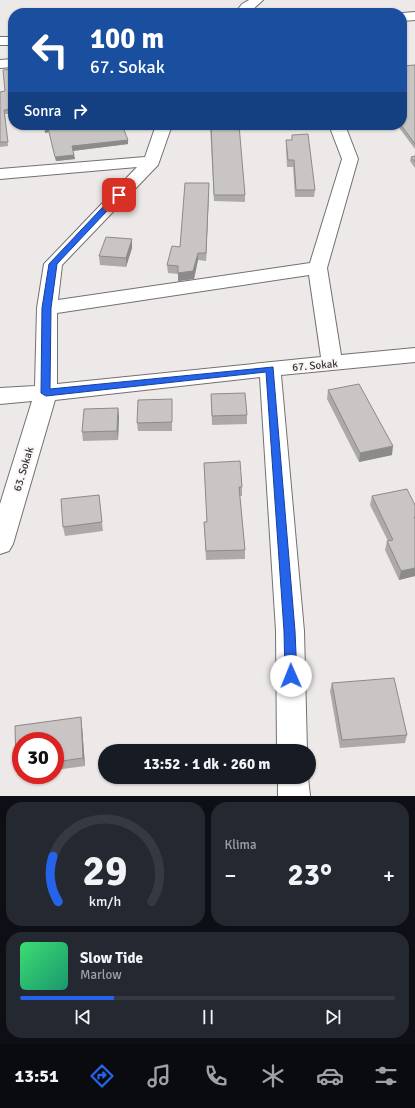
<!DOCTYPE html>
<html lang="tr">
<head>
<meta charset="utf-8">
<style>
  body { margin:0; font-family:Signika,sans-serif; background:#242831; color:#f1f3f6; height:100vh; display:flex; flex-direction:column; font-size:15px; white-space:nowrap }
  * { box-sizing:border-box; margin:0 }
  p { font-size:13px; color:#9ea1a6 }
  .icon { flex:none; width:22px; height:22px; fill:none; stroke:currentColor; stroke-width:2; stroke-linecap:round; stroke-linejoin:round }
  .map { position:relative; height:796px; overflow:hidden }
  .drawer { display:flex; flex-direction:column; gap:6px; padding:6px; background:#0d0f14; flex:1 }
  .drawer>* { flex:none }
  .banner { position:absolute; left:8px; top:8px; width:399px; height:122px; border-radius:16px; box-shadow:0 1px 3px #0004; background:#1a4fa0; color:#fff; overflow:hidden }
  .speed { position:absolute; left:12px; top:732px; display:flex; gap:8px; font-size:20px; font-weight:700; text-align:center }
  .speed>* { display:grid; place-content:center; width:52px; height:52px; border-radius:50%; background:#171b24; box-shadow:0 1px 3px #0004; line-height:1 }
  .speed .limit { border:6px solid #d22; background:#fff; color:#111 }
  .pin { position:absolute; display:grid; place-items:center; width:34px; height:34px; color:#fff; margin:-17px; border-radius:8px; box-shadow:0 2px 6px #0006 }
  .me { position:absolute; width:44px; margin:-22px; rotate:359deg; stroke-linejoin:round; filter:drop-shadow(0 0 3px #0008) }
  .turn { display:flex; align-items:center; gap:14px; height:84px; padding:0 16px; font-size:18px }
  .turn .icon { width:52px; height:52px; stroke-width:2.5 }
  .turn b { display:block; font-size:28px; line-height:34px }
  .then { display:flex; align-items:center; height:38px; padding:0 16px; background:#0003; gap:8px; font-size:15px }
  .big { font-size:30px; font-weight:800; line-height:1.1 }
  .drawer .tile { flex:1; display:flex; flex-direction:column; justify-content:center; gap:6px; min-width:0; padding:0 14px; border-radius:16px; background:#242831 }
  .drawer .dial { align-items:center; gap:0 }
  .dial svg { height:104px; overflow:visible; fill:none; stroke:#363941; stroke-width:7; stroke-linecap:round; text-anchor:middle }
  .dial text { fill:#f1f3f6; stroke:none }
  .song { display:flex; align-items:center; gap:12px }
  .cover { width:48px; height:48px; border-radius:6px; background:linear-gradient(135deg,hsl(140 70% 55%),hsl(160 70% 35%)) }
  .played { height:4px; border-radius:2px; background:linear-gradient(90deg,#2563eb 25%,#363941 25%) }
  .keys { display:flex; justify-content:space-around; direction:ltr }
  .heat { display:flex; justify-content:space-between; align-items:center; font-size:22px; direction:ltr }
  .drawer .tiles { flex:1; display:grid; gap:6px; grid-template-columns:1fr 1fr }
  .tile:last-child { grid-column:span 2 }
  .trip { position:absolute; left:98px; top:744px; width:218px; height:40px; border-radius:20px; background:#171b24; box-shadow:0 1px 3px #0004; font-weight:800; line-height:40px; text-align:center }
  .tab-bar { display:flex; height:64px; justify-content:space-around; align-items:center; background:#090b0e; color:#9ea1a6 }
  .tab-bar .icon { width:28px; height:28px }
  .tab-bar .selected { color:#2563eb }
  .tab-bar b { font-size:18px; color:#f1f3f6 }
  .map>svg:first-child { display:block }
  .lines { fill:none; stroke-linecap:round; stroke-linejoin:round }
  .street-casing { stroke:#747070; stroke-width:2 }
  .street { fill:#fff; fill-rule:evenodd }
  .wall { fill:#ada9a9 }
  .shaded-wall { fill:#8d8a8a }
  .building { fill:#c9c5c5; stroke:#8d8a8a }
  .route { fill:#2563eb; stroke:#184099 }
  .labels { text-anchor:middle; stroke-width:4; stroke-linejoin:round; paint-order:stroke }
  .street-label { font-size:11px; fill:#393737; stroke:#fbf6f6 }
</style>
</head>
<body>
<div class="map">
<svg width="415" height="796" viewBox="0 0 415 796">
  <rect width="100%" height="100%" fill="#ede9e9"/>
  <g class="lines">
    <defs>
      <g id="street">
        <polygon points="249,0 263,0 249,13 235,13 242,4"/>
        <polygon points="415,12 415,20 402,21 402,13"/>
        <rect x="0" y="37" width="13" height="8"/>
        <polygon points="13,59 13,67 0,68 0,60"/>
        <path d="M156,125H172L158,165L62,265L58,300L310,263L342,159L329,125H345L358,159L327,268L341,355L415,348V362L281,375L304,631L307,751H277L276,631L260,377L55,400L13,544L9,551L0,554V504L32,401L0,404V388L35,386L37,308L44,264L137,167L0,179V169L145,157ZM309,275L321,357L57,384V313Z"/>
        <polygon points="278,777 308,777 310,796 278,796"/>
      </g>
    </defs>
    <!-- street casing -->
    <use href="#street" class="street-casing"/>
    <!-- street -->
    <use href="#street" class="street"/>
  </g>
  <!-- wall -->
  <g class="wall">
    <polygon points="415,65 415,149 397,125 395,125 402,125"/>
    <polygon points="13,69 13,114 5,114 8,146 0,147 0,92 5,91"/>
    <polygon points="44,125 122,125 128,144 73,151 75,159 56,161 49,132 45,133"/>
    <polygon points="210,125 245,195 245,202 214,201"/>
    <polygon points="292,135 315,190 314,197 295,197 293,167 287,167 286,147 286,140 292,140"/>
    <polygon points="415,156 415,168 410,161 411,157"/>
    <polygon points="209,190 206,261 198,260 194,279 178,281 178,274 168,273 167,265 180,247"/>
    <polygon points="132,239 132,248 126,267 100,265 99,256"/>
    <polygon points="328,390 392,455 359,462 327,399"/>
    <polygon points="211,394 247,415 247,424 212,425"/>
    <polygon points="172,399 172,431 138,431 137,423"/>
    <polygon points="118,408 119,417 118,440 83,441 82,432"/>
    <polygon points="204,463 242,487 242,496 240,496 245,550 245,559 206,560 204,522 207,522"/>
    <polygon points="99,495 103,531 65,536 63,527"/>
    <polygon points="372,496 415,505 415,576 399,580 385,550 387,541 388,541 370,505"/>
    <polygon points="332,683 407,735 405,743 340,748 330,691"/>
    <polygon points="81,717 82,726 85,766 55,770 55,741 21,741 21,775 22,775 18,776 16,768 15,726"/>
  </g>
  <!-- shaded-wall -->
  <g class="shaded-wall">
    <polygon points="45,128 48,128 49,132 45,133"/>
    <polygon points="128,140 128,144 72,151 72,146"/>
    <polygon points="74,155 75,159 56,161 55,157"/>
    <polygon points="209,183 209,190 206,261 206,253"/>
    <polygon points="132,239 132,248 126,267 126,258"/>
    <polygon points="198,253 198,260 194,279 178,281 178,273"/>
    <polygon points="118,408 119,417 118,440 117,431"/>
    <polygon points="393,446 392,455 359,462 360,453"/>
    <polygon points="415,568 415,576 399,580 401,571"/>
    <polygon points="81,717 82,726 85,766 83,758"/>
  </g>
  <!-- building -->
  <g class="building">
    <polygon points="415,65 415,144 401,125 402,125 402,66"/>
    <polygon points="13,69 13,109 4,110 8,142 0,142 0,92 5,91 3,70"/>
    <polygon points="44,125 122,125 128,140 72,146 74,155 55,157 48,128 45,128"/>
    <polygon points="211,125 239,125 245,195 214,195"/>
    <polygon points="308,134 315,190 296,190 294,160 288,160 286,140 292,140 292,135"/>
    <polygon points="415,156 415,162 411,157"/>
    <polygon points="185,183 209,183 206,253 198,253 193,271 178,273 178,266 167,265 172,246 180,247"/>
    <polygon points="106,237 132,239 126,258 99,256"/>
    <polygon points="359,384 393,446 360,453 328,390"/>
    <polygon points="245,393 247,415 212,416 211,394"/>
    <polygon points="172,399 172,422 137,423 138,400"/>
    <polygon points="118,408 117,431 82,432 84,409"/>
    <polygon points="240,461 242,487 239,487 245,550 206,551 204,522 207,522 204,463"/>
    <polygon points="407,489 415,505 415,517 414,517 415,519 415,568 401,571 387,541 393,540 372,496"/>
    <polygon points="99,495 102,522 63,527 61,499"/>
    <polygon points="394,678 407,735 342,740 332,683"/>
    <polygon points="81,717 83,758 55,762 55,741 21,741 21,767 16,768 15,726"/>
  </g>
  <!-- route -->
  <polygon class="route" points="116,193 119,193 122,195 57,264 51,308 50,389 273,367 295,631 297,676 295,680 291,681 287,680 285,676 284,631 266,372 46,396 41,393 42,308 49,264"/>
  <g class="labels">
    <!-- street labels -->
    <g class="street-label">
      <text transform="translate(315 365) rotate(-5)" y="4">67. Sokak</text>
      <text transform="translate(23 469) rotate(-73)" y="4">63. Sokak</text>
    </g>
  </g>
</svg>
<div class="speed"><div class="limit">30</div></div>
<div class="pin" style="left:119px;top:195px;background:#d93025"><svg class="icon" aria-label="arrive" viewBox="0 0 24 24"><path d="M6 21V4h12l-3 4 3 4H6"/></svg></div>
<svg class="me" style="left:291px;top:676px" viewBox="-20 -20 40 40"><circle r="19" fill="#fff"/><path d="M0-13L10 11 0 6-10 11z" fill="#2563eb"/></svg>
<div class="trip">13:52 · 1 dk · 260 m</div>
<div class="banner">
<div class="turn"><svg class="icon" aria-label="left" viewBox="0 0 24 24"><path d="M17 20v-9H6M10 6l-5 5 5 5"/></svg><div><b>100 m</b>67. Sokak</div></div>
<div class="then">Sonra<svg class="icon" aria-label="right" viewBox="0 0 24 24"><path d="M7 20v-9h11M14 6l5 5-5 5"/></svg></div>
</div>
</div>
<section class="drawer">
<div class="tiles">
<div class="tile dial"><svg viewBox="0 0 100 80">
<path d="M14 69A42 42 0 1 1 86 69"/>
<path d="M14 69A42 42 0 0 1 10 34" stroke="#2563eb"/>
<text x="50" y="56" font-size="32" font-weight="700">29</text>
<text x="50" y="72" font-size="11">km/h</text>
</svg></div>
<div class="tile"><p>Klima</p>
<div class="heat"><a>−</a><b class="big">23°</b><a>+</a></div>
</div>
<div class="tile">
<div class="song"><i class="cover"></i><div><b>Slow Tide</b><p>Marlow</p></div></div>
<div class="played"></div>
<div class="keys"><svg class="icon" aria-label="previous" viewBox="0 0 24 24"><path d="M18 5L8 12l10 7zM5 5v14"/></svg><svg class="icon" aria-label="pause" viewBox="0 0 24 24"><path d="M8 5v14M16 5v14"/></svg><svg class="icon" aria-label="next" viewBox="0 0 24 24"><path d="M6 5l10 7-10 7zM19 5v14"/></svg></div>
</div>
</div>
</section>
<nav class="tab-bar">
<b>13:51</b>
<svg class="icon selected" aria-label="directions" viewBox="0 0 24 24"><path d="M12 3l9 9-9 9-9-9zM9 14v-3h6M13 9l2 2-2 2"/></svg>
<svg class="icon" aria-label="music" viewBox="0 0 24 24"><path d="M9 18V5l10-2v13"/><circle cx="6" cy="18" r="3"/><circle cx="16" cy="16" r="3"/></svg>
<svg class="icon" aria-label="phone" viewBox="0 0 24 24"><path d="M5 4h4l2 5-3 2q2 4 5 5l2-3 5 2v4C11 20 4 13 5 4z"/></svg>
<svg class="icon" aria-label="climate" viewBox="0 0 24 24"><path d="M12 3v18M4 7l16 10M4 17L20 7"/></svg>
<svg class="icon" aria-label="car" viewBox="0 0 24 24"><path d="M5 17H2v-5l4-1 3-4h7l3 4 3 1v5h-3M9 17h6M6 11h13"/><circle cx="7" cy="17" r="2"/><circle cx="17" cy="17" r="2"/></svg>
<svg class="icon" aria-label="filters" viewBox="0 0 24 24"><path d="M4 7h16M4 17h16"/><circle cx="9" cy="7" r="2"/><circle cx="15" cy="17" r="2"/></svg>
</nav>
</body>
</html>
